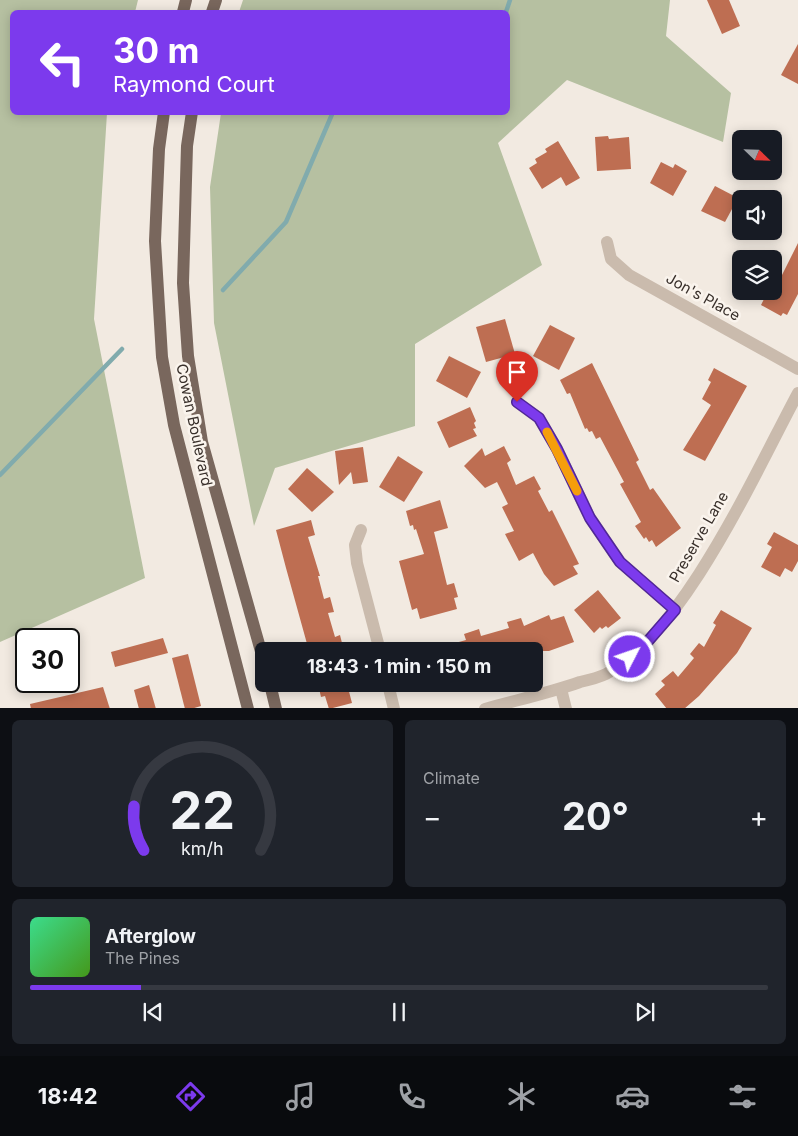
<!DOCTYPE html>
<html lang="en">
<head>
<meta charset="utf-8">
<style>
  body { margin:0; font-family:Inter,sans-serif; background:#20242c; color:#f1f3f6; height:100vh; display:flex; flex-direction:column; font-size:19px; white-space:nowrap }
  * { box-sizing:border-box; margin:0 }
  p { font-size:16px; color:#9ea1a6 }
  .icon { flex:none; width:28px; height:28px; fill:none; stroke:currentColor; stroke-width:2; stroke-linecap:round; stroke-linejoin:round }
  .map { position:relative; height:708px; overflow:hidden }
  .drawer { display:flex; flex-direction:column; gap:12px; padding:12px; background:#0d0f14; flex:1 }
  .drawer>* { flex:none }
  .banner { position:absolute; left:10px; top:10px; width:500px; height:105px; border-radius:8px; box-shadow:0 2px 12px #0003; background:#7c3aed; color:#fff; overflow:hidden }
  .needle { width:32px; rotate:113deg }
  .tools { position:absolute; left:732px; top:130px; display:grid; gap:10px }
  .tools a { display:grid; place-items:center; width:50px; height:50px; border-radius:8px; background:#171b24; box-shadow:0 2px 12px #0003; font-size:25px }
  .speed { position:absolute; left:15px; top:628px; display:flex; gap:10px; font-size:25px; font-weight:700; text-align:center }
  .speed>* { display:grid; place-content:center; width:65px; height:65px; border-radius:50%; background:#171b24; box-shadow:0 2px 12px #0003; line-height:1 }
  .speed .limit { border:2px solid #111; border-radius:8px; background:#fff; color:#111 }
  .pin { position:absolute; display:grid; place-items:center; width:42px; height:42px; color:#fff; margin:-51px -21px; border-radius:50% 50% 50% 0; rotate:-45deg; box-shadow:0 0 5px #0007 }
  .pin .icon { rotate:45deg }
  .me { position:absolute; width:55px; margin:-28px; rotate:49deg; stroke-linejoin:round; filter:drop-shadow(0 0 4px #0008) }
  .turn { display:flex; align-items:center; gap:18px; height:105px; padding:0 20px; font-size:22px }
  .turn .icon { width:65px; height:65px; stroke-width:2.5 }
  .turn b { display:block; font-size:35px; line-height:42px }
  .big { font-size:38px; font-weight:700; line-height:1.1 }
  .drawer .widget { flex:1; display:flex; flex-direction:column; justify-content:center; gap:8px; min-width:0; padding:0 18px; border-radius:8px; background:#20242c }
  .drawer .dial { align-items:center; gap:0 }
  .dial svg { height:130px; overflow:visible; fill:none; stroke:#363941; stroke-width:7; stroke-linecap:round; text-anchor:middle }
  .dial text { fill:#f1f3f6; stroke:none }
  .song { display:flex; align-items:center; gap:15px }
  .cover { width:60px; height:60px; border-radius:8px; background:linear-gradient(135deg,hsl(150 70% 55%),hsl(100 70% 35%)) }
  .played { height:5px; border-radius:2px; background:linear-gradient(90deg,#7c3aed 15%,#363941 15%) }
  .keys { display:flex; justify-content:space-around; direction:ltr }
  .heat { display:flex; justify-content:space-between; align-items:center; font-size:28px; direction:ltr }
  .drawer .tiles { flex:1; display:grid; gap:12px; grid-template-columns:1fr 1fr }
  .widget:last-child { grid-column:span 2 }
  .trip { position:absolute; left:255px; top:642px; width:288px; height:50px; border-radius:8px; background:#171b24; box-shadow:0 2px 12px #0003; font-weight:700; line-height:50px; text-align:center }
  .tab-bar { display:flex; height:80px; justify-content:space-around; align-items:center; background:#090b0e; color:#9ea1a6 }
  .tab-bar .icon { width:35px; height:35px }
  .tab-bar .on { color:#7c3aed }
  .tab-bar b { font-size:22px; color:#f1f3f6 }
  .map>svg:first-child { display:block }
  .green { fill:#b6c0a1 }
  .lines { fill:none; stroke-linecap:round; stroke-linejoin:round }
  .stream { stroke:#81abad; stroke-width:4.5 }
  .building { fill:#be6e52 }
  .minor { stroke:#cabbad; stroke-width:12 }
  .major { stroke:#79675d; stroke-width:12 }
  .route-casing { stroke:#51269a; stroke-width:12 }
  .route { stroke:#7c3aed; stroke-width:9 }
  .slow { stroke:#f59e0b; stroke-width:9 }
  .labels { text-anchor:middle; stroke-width:5; stroke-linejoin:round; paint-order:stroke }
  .street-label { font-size:15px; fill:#39302b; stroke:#faf4ed }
</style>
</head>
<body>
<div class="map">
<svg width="798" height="709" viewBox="0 0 798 709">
  <rect width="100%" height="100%" fill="#f2eae1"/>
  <!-- green -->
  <g class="green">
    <polygon points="0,0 138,0 135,12 12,12 12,112 107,113 94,319 145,578 0,642"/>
    <polygon points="243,0 670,0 666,36 731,93 723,142 567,80 498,143 542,265 415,344 415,426 275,468 254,526 214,323 210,187 221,113 508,112 508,12 239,12"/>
  </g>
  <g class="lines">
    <!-- stream -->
    <g class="stream">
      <polyline points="506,12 510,0"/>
      <polyline points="223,290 286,222 333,112"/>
      <polyline points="0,475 122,349"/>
    </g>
  </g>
  <!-- building -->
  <g class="building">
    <polygon points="707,0 729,0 740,26 722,34"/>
    <polygon points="798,44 798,84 781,75"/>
    <polygon points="608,136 609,139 629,137 631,169 597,171 595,137"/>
    <polygon points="558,141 580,178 566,186 561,177 542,189 529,168 537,163 535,159 547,152 545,149"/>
    <polygon points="661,162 673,168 675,164 687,171 673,196 650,183"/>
    <polygon points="715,186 738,198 725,222 701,211"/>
    <polygon points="798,243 798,294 787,315 783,313 781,316 761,305 768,291 774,291"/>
    <polygon points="505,319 515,354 486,362 476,327"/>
    <polygon points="550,325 575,338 559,370 533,356"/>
    <polygon points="449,356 481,372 467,398 436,381"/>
    <polygon points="592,363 639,460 636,462 650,490 653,488 681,528 656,547 652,540 649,542 646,537 644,539 635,526 641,522 620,484 624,482 600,437 596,439 592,431 589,432 587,428 585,429 570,393 567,394 560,380"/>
    <polygon points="714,368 747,386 705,461 683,450 711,405 702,399 711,382 708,380"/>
    <polygon points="470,407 476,421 474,423 476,428 473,429 477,436 449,448 437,422"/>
    <polygon points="504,446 511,460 507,463 516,485 534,476 541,489 538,491 549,512 552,510 579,564 573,566 578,574 554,586 544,574 533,553 519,561 505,534 514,531 502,507 508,504 497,482 485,488 464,466 482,448 485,456"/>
    <polygon points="363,447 368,482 353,484 351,472 339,485 335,451"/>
    <polygon points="398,456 423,472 404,502 379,487"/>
    <polygon points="307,468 334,492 312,512 288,489"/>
    <polygon points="440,500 448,528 434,532 447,585 454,583 458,597 454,598 457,609 420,619 417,608 412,610 399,561 424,554 416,529 414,530 413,525 410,526 406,511"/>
    <polygon points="311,520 315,535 308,537 320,576 318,576 324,599 330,597 334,612 328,613 335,637 340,635 344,651 309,651 286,568 276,530"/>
    <polygon points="774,532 798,545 798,561 792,572 785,568 780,577 761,567 772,547 767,544"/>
    <polygon points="598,590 621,618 608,628 606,626 602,629 600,627 594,633 574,610"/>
    <polygon points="721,610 752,628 737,653 699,696 684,709 667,709 655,694 665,685 661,681 673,671 678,677 694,658 690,654 699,643 704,647 716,625 713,623"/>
    <polygon points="549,615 551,620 564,616 574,642 549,651 438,651 437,648 466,640 464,634 479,629 481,636 509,628 507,622 521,618 524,626"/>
    <polygon points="163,638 168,653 115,667 111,652"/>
    <polygon points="188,654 201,706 191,709 185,709 172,658"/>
    <polygon points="318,684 347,684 352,703 329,709 325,696 321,697"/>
    <polygon points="149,685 156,709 139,709 134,690"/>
    <polygon points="103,687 110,709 31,709 30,704"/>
  </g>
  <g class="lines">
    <!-- minor -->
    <g class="minor">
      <polyline points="607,242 611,259 629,275 798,369"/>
      <polyline points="517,402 539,418 557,449 590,518 620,562 675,610"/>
      <polyline points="361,530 355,545 357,563 380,651"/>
      <polyline points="388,684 394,709"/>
      <polyline points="561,689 566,709"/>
      <path d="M485,709C517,700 549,693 580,682C589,680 598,678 606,674C683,635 757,469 798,393"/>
    </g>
    <!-- major -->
    <g class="major">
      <polyline points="183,12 186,0"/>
      <polyline points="212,12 216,0"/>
      <polyline points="164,112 159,149 155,241 162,357 174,425 248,709"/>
      <polyline points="192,112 187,146 183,283 188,356 202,442 264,662"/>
      <polyline points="270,684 276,709"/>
    </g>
  </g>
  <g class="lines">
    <defs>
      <polyline id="route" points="517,402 539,418 557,449 590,518 620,562 675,610 642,648 630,657"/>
    </defs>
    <!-- route casing -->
    <use href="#route" class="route-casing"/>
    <!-- route -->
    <use href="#route" class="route"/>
    <!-- slow -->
    <polyline class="slow" points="547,432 577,491"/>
  </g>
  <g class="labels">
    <!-- street labels -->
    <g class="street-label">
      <text transform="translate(703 297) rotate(29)" y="5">Jon's Place</text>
      <text transform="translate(194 425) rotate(78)" y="5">Cowan Boulevard</text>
      <text transform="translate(699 537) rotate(-60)" y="5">Preserve Lane</text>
    </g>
  </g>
</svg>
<div class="tools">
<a><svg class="needle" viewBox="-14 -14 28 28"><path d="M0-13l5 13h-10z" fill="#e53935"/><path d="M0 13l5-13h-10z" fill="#9ea1a6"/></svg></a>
<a><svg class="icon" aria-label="sound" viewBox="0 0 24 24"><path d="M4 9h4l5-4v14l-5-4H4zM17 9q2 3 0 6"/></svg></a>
<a><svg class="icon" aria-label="layers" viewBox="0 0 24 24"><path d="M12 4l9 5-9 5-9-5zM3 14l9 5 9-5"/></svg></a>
</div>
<div class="speed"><div class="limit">30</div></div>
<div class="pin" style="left:517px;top:402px;background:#d93025"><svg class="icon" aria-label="arrive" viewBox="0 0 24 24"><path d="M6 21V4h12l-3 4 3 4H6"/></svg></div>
<svg class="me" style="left:630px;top:657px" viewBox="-20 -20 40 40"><circle r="17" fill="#7c3aed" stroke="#fff" stroke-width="3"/><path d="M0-11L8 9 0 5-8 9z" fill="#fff"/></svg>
<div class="trip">18:43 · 1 min · 150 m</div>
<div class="banner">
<div class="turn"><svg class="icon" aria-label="left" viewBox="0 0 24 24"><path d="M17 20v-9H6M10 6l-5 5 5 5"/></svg><div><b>30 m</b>Raymond Court</div></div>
</div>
</div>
<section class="drawer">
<div class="tiles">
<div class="widget dial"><svg viewBox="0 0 100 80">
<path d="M14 69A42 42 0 1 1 86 69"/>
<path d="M14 69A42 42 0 0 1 8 42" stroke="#7c3aed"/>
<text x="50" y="56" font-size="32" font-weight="700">22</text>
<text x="50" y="72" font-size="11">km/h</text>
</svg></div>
<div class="widget"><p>Climate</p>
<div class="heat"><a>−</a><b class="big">20°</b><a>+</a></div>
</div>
<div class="widget">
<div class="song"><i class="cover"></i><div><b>Afterglow</b><p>The Pines</p></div></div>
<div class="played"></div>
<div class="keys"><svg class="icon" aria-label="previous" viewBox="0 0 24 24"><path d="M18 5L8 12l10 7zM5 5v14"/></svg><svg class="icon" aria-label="pause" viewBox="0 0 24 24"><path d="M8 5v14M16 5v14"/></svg><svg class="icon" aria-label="next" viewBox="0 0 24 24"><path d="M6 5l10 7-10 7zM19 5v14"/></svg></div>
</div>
</div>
</section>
<nav class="tab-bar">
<b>18:42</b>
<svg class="icon on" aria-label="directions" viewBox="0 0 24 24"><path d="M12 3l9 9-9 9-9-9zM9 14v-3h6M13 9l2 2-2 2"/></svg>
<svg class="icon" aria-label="music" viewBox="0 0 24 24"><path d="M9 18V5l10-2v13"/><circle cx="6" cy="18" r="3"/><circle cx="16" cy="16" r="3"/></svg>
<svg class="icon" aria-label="phone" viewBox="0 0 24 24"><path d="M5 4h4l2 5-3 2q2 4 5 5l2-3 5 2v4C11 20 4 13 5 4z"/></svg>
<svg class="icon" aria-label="climate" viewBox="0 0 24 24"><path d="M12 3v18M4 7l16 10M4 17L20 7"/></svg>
<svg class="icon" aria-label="car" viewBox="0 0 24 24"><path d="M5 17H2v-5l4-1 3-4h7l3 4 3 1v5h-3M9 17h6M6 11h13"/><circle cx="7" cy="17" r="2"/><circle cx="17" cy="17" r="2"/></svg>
<svg class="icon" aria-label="filters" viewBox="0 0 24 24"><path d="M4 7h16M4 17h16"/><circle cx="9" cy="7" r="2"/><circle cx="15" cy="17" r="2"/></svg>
</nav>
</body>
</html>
